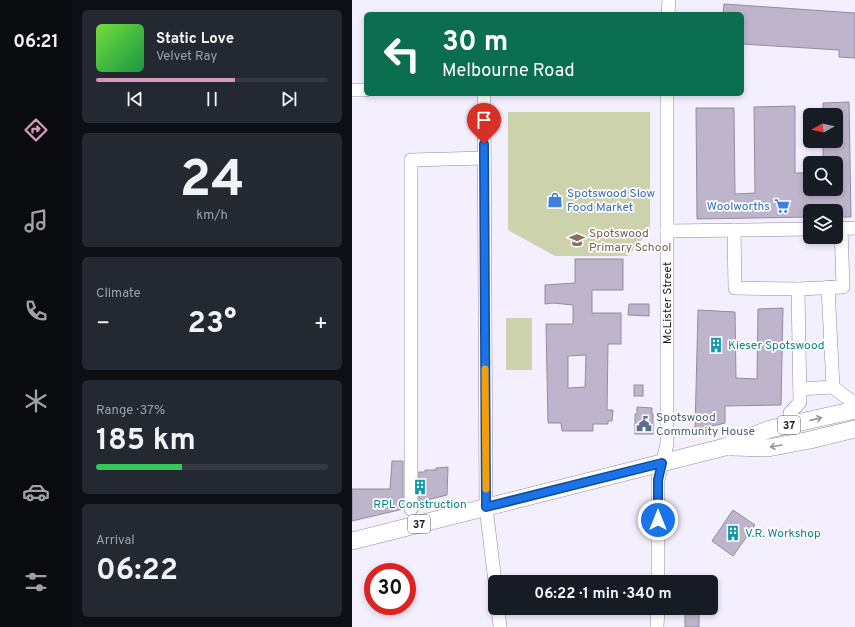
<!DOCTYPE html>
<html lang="en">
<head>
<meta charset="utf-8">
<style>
  body { margin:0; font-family:Overpass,sans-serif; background:#242831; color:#f1f3f6; height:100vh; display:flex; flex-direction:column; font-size:15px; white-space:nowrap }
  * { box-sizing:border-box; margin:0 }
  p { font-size:13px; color:#9ea1a6 }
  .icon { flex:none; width:22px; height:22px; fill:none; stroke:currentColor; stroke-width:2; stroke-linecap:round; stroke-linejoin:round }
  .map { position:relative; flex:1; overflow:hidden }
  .panel { display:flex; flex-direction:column; gap:10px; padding:10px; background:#0d0f14; width:280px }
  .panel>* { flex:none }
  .banner { position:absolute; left:12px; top:12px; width:380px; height:84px; border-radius:6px; box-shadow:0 2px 6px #0003; background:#0b6e4f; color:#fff; overflow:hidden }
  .needle { width:26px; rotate:262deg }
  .controls { position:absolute; left:451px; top:108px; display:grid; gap:8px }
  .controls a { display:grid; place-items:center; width:40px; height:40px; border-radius:6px; background:#171b24; box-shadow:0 2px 6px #0003; font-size:20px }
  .speed { position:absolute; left:12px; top:563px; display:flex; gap:8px; font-size:20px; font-weight:700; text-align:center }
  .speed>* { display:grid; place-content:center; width:52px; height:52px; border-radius:50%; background:#171b24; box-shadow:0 2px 6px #0003; line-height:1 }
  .speed .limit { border:6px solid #d22; background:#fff; color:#111 }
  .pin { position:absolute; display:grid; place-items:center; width:34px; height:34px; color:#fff; margin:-41px -17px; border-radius:50% 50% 50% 0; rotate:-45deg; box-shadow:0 0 4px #0007 }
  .pin .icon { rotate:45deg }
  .me { position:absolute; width:44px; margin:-22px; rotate:0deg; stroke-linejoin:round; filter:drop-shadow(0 0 3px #0008) }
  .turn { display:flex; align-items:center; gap:14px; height:84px; padding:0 12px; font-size:18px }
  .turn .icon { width:52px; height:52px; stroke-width:2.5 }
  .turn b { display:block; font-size:28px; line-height:34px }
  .big { font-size:30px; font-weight:700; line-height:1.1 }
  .panel .tile { flex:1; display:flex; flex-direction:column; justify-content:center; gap:6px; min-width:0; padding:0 14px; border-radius:6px; background:#242831 }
  .panel .dial { align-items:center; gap:0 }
  .dial b { font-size:52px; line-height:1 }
  .song { display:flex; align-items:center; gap:12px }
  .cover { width:48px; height:48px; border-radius:6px; background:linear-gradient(135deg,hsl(100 70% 55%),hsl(140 70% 35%)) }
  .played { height:4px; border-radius:2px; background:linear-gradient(90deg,#d59abb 60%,#363941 60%) }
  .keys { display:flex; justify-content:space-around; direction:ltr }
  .heat { display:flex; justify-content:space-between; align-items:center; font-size:22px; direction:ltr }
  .charge { height:6px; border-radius:3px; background:linear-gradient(90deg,#34c759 37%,#363941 0) }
  .trip { position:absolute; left:136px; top:575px; width:230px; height:40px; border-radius:6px; background:#171b24; box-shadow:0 2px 6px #0003; font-weight:700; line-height:40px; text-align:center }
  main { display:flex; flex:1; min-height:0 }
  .tabs { display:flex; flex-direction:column; width:72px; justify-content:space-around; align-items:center; background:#090b0e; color:#9ea1a6 }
  .tabs .icon { width:28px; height:28px }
  .tabs .current { color:#d59abb }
  .tabs b { font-size:18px; color:#f1f3f6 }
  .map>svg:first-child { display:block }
  .green { fill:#ccd2ab }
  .building { fill:#beb5cd; stroke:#938ba2; fill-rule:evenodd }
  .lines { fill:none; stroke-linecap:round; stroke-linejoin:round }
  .minor-casing { stroke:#91899f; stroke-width:14 }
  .major-casing { stroke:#91899f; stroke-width:18 }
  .minor { stroke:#fff; stroke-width:13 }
  .major { stroke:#fff; stroke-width:17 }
  .oneway { stroke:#9a989c }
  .route-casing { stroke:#114b97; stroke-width:10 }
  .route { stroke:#1a73e8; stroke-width:7 }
  .slow { stroke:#f59e0b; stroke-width:7 }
  .labels { text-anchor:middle; stroke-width:3.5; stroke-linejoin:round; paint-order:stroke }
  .shield { fill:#fff; stroke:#625f66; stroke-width:1 }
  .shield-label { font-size:11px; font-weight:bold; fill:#1e1b24 }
  .shop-label { font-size:12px; fill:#366cbe; stroke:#fff; text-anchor:start }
  .education-label { font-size:12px; fill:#785e54; stroke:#fff; text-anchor:start }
  .street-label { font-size:12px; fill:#1e1b24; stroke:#fff }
  .culture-label { font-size:12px; fill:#0d838f; stroke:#fff; text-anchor:start }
  .service-label { font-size:12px; fill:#4e5e75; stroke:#fff; text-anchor:start }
</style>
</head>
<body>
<main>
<nav class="tabs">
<b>06:21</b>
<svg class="icon current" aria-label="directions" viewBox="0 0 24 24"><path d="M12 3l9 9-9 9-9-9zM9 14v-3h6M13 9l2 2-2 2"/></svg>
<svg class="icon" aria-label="music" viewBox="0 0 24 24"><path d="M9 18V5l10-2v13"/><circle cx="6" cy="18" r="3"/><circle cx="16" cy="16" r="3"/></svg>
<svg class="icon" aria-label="phone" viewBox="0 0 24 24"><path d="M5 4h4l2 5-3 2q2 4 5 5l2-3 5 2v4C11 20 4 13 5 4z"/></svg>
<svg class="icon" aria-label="climate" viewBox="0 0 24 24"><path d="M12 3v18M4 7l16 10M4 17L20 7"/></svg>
<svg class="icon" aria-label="car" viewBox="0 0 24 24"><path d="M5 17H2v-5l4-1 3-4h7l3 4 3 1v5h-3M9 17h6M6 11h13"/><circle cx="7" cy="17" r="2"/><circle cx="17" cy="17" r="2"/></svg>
<svg class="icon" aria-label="filters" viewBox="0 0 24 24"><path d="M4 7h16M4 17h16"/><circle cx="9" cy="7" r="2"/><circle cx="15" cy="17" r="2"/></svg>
</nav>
<section class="panel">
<div class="tile">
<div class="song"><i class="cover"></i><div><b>Static Love</b><p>Velvet Ray</p></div></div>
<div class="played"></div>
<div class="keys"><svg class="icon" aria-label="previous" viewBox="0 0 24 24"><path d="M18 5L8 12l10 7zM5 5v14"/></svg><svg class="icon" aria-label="pause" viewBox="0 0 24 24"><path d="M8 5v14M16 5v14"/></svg><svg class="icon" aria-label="next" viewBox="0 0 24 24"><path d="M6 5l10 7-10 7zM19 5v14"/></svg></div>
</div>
<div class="tile dial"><b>24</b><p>km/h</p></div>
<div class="tile"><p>Climate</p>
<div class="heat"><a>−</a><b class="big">23°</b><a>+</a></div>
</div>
<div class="tile"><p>Range · 37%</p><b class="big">185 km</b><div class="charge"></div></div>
<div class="tile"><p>Arrival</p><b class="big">06:22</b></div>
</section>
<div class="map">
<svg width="503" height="627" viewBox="0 0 503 627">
  <rect width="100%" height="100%" fill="#f4effe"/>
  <!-- green -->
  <g class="green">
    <polygon points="156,112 298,112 298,230 276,256 203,256 156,230"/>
    <rect x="154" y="318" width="26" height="52"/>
  </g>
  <!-- building -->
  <g class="building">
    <polygon points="372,4 503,13 503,58 487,57 487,50 390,44 390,14 371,14"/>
    <polygon points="497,102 499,217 484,217 484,211 458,211 458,217 345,219 344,108 382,108 383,194 403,193 402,107 443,106 443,173 458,173 458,189 484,189 484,163 471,163 471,141 484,141 484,115 471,115 471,103"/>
    <path d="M223,259H271V290H240V313H269V344H256L255,410H261L260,421H256V424H241V431H210L209,423H196L194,324H221V305L201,303L193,304V285L223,283ZM234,355L233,387L216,388V356Z"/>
    <polygon points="277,304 297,304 297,316 276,315"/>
    <polygon points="431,308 429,405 373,406 373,423 343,430 346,310 383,312 384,378 405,379 406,309"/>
    <rect x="282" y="385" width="9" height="11"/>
    <polygon points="285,407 300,408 300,414 301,414 301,434 283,434 283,414 285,414"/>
    <polygon points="40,461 51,461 51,509 0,521 0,489 38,489"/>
    <polygon points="96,467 95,495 67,502 67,472 73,472 73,470 84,470 84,468"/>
    <polygon points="381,510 403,525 381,556 360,541"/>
    <rect x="333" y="608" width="14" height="19"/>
  </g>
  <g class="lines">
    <defs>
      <g id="minor">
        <polyline points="316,14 317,0"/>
        <polyline points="0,90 14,90"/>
        <polyline points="132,94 134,507 143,582"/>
        <polyline points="484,229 503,228"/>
        <polyline points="382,230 383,288 446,289 491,287 489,228"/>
        <polyline points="315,231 458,229"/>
        <polyline points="476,287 481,387 503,404"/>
        <polyline points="448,389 481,387"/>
        <polyline points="438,413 448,402 446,289"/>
        <polyline points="59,509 59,160 132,158"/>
        <polyline points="306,582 306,480 315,444 315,94"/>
        <polyline points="146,608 148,627"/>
        <polyline points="305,627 306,608"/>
      </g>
      <g id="major">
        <polyline points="381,447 416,448 458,440 503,429"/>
        <polyline points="0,541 373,447 418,429 503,410"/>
      </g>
    </defs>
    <!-- minor casing -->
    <use href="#minor" class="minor-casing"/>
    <!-- major casing -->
    <use href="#major" class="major-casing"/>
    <!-- minor -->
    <use href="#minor" class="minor"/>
    <!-- major -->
    <use href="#major" class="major"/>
  </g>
  <!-- one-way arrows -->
  <defs><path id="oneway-shaft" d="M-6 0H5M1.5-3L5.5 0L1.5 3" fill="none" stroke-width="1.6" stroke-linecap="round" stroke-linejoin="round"/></defs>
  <g class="oneway">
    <use href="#oneway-shaft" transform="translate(464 419) rotate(-13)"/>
    <use href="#oneway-shaft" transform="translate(424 446) rotate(170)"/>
  </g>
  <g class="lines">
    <defs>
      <polyline id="route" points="132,144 134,507 310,463 306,480 306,520"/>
    </defs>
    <!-- route casing -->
    <use href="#route" class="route-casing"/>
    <!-- route -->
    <use href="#route" class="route"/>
    <!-- slow -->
    <polyline class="slow" points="133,369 134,489"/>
  </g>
  <!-- icons -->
  <defs>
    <symbol id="shop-bare" viewBox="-9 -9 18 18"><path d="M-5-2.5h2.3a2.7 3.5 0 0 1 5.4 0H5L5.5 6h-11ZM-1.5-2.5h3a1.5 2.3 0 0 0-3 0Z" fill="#3f7fe0" stroke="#fff" stroke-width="2.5" paint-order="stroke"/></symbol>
    <symbol id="supermarket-bare" viewBox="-9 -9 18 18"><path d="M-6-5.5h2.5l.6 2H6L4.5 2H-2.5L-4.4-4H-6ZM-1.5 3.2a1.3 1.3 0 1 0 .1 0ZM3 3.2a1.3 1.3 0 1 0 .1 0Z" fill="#3f7fe0" stroke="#fff" stroke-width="2.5" paint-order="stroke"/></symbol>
    <symbol id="school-bare" viewBox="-9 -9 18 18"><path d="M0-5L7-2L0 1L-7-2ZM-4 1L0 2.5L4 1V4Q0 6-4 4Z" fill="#8d6e63" stroke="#fff" stroke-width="2.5" paint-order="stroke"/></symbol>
    <symbol id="building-bare" viewBox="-9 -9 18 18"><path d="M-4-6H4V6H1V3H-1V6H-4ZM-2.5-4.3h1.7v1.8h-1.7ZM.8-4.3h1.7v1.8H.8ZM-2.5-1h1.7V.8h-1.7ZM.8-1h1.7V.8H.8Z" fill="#0f9aa8" stroke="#fff" stroke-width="2.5" paint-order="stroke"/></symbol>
    <symbol id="civic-bare" viewBox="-9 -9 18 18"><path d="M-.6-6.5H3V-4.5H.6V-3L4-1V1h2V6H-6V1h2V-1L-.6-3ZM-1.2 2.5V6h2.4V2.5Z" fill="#5c6f8a" stroke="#fff" stroke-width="2.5" paint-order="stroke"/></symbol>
  </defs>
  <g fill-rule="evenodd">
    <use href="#shop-bare" x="192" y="189" width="22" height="22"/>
    <use href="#supermarket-bare" x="419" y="195" width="22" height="22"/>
    <use href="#school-bare" x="214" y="229" width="22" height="22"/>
    <use href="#building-bare" x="353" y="334" width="22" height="22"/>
    <use href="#civic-bare" x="281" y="413" width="22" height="22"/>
    <use href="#building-bare" x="57" y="476" width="22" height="22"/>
    <use href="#building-bare" x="370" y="522" width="22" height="22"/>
  </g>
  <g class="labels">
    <!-- shield labels -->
    <g class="shield">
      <rect x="426" y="416" width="22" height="18" rx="3"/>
      <rect x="56" y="515" width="22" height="18" rx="3"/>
    </g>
    <g class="shield-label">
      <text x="437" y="429">37</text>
      <text x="67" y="528">37</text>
    </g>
    <!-- shop labels -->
    <g class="shop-label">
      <text x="215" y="197">Spotswood Slow<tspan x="215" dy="14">Food Market</tspan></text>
      <text x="418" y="210" text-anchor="end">Woolworths</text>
    </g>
    <!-- education labels -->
    <g class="education-label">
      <text x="237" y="237">Spotswood<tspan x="237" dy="14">Primary School</tspan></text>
    </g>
    <!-- street labels -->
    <g class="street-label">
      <text transform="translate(315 303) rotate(-90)" y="4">McLister Street</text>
    </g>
    <!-- culture labels -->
    <g class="culture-label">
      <text x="376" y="349">Kieser Spotswood</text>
      <text x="68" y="508" text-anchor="middle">RPL Construction</text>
      <text x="393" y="537">V.R. Workshop</text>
    </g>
    <!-- service labels -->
    <g class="service-label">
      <text x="304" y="421">Spotswood<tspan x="304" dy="14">Community House</tspan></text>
    </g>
  </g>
</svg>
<div class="controls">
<a><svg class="needle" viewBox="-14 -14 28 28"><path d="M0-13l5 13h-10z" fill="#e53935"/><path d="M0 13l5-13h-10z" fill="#9ea1a6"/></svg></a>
<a><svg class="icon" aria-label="search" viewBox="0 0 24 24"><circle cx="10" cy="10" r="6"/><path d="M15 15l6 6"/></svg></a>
<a><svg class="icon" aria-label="layers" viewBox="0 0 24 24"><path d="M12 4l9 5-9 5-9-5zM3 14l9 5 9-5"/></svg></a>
</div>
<div class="speed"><div class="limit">30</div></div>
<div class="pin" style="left:132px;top:144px;background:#d93025"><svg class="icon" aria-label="arrive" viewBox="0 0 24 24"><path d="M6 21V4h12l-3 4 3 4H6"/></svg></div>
<svg class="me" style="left:306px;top:520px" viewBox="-20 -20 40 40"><circle r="17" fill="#1a73e8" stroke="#fff" stroke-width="3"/><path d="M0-11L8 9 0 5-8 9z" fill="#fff"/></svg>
<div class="trip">06:22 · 1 min · 340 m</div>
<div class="banner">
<div class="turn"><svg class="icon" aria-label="left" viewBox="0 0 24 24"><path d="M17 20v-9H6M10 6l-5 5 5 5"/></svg><div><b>30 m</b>Melbourne Road</div></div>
</div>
</div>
</main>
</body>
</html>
